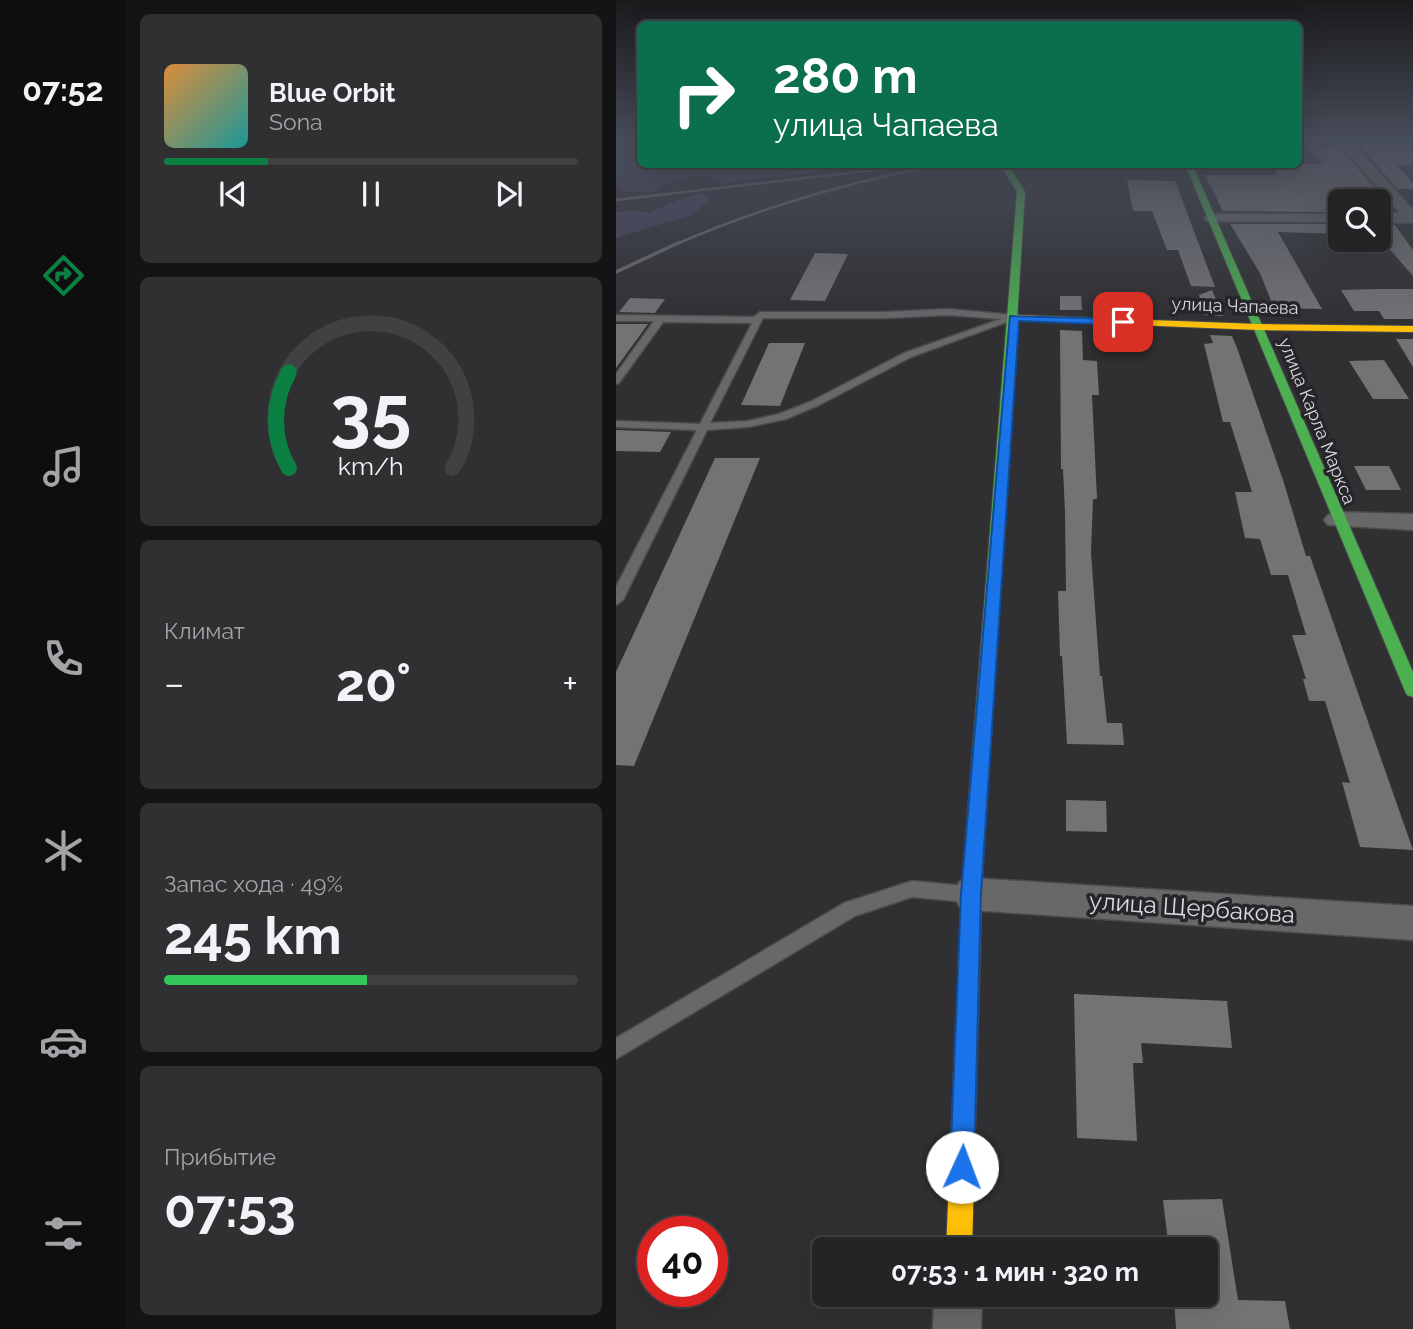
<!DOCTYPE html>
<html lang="ru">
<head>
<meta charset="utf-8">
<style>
  body { margin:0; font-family:Raleway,sans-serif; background:#302f32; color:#f1f3f6; height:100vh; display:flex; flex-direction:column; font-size:26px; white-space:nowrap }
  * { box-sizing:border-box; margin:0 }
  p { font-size:23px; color:#a3a4a7 }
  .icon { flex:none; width:38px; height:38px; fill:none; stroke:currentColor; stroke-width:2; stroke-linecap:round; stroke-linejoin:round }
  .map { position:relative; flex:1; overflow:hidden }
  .drawer { display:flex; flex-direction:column; gap:14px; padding:14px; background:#141315; width:490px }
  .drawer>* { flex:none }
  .guide { position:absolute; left:21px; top:21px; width:665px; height:147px; border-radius:10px; box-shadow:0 7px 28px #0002,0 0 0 2px #414043; background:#0b6e4f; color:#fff; overflow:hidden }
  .tools { position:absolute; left:712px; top:189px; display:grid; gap:14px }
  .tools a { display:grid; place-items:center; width:63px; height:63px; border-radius:10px; background:#242326; box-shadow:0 7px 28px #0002,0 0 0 2px #414043; font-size:35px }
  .speed { position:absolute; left:21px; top:1216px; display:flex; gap:14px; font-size:35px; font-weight:700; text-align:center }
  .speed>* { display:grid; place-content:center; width:91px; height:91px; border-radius:50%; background:#242326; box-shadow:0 7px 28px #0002,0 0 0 2px #414043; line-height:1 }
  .speed .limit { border:10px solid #d22; background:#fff; color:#111 }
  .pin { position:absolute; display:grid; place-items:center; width:60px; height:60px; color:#fff; margin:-30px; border-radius:14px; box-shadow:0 4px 10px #0006 }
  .me { position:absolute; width:77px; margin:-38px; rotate:2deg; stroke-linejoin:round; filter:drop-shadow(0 0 5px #0008) }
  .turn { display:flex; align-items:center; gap:24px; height:147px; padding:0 21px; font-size:32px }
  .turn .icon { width:91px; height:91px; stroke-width:2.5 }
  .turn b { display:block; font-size:49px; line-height:60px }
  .big { font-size:52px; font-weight:700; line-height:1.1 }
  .drawer .card { flex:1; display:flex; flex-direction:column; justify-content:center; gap:10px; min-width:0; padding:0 24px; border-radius:10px; background:#302f32 }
  .drawer .dial { align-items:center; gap:0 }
  .dial svg { height:182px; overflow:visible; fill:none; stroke:#414043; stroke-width:7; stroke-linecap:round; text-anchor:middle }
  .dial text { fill:#f1f3f6; stroke:none }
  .song { display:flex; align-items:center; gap:21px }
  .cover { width:84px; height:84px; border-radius:10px; background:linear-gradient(135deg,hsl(30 70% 55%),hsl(180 70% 35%)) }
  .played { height:7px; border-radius:4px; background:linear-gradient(90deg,#0b8043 25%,#414043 25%) }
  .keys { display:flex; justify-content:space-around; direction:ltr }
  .heat { display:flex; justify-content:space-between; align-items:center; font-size:38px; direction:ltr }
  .charge { height:10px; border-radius:5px; background:linear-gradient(90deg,#34c759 49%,#414043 0) }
  .trip { position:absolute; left:196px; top:1237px; width:406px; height:70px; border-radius:10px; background:#242326; box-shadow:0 7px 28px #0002,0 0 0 2px #414043; font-weight:700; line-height:70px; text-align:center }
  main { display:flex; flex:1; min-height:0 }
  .dock { display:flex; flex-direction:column; width:126px; justify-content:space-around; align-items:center; background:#0e0e0f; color:#a3a4a7 }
  .dock .icon { width:49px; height:49px }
  .dock .current { color:#0b8043 }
  .dock b { font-size:32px; color:#f1f3f6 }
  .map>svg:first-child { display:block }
  .green { fill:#47405a }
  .building { fill:#737275 }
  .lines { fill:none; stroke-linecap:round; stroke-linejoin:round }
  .lane-casing { stroke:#4b4a4d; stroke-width:3 }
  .street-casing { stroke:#4b4a4d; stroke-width:3 }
  .fast-casing { stroke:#4b4a4d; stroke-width:2 }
  .slow-casing { stroke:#4b4a4d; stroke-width:2 }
  .lane { fill:#686869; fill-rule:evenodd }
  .street { fill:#686869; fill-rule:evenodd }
  .fast { fill:#4caf50; fill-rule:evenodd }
  .slow { fill:#ffc107; fill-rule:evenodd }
  .rail-far1 { stroke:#6c6a6d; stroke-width:2.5 }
  .rail { stroke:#6c6a6d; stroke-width:3.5 }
  .route { fill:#1a73e8; stroke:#114b97; stroke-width:2 }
  .labels { text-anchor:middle; stroke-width:7; stroke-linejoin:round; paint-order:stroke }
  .far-street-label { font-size:18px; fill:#d9d9dc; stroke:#262529 }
  .near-street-label { font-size:24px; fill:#d9d9dc; stroke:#262529 }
</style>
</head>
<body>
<main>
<nav class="dock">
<b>07:52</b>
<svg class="icon current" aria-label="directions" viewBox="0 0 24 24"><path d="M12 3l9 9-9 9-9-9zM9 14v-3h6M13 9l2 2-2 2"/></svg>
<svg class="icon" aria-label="music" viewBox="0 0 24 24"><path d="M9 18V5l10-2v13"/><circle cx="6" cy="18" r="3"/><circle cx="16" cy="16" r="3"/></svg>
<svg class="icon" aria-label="phone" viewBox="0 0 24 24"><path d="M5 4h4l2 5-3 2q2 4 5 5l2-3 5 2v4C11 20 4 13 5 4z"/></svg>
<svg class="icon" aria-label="climate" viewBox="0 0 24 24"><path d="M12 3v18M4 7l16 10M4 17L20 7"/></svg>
<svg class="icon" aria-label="car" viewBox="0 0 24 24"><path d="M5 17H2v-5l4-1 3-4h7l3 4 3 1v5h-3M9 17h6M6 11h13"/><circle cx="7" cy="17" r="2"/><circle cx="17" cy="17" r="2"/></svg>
<svg class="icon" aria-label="filters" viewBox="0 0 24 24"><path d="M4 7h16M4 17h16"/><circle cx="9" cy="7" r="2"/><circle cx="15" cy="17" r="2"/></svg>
</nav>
<section class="drawer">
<div class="card">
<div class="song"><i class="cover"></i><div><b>Blue Orbit</b><p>Sona</p></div></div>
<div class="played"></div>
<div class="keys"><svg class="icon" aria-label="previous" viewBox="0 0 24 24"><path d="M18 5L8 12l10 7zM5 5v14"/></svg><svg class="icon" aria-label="pause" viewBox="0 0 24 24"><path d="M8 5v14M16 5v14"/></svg><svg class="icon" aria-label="next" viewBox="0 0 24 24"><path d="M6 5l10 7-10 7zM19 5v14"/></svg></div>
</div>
<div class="card dial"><svg viewBox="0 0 100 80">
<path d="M14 69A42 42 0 1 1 86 69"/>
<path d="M14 69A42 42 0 0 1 14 27" stroke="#0b8043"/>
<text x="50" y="56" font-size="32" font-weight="700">35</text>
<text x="50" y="72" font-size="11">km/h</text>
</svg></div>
<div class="card"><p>Климат</p>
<div class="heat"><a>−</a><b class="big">20°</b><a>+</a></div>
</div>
<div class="card"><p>Запас хода · 49%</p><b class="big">245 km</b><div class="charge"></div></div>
<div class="card"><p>Прибытие</p><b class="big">07:53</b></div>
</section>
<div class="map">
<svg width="797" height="1329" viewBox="0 0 797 1329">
  <rect width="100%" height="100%" fill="#302f32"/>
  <!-- green -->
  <g class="green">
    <polygon points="0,141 24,141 24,164 264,165 107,183 89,176 74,176 51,183 35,192 5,191 0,182"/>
    <polygon points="87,193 94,199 76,215 0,238 0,212 18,210 33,213 69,197"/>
  </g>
  <!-- building -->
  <g class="building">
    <polygon points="742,143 797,144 797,165 781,165 797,183 797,189 781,189"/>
    <polygon points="723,147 760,189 754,189 762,201 724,201 724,212 607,211 589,175 662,175 654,164 708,164 692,148"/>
    <polygon points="511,180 559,181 599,287 575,286 562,250 551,250 536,211 517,211"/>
    <polygon points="614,224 724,224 724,234 662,232 706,309 658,308 644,273"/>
    <polygon points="763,225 779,225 797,250 797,276 763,237"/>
    <polygon points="199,253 232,254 209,301 174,300"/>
    <polygon points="762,289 797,289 797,319 768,319 763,311 738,311 725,290"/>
    <polygon points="596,290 607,316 588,315 583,295"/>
    <polygon points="444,296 465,296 466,310 444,310"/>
    <polygon points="14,298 49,299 39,313 3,312"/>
    <polygon points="0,324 32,324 0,368"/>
    <polygon points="444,330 466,331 467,360 481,361 483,395 476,395 481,499 477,499 475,553 484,676 486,676 491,723 506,723 508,745 451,744 446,656 444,656 442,591 450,591 449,512 447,469 445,469"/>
    <polygon points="594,335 616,336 621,348 668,483 690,556 694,556 797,850 744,847 726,782 734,783 709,701 693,701 687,679 690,679 676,635 690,635 672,575 655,575 644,539 629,538 619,492 636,492 614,422 607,422 588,344 597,343"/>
    <polygon points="780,339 797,339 797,367"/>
    <polygon points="153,343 189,343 164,406 125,405"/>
    <polygon points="768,360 793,399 757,399 733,361"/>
    <polygon points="0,430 55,432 44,452 0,451"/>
    <polygon points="99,458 144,458 18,766 0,765 0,672"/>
    <polygon points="738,466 773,466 785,490 750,490"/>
    <polygon points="450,800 490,801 491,832 450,831"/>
    <polygon points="458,994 611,1001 616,1048 525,1043 527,1063 517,1063 521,1141 461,1138"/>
    <polygon points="606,1199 622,1300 669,1301 674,1329 560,1329 558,1299 590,1299 590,1250 553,1250 547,1200"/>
  </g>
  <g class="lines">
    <defs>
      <g id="lane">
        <path d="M332,309L398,315L402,318L295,357L203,405L170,419L132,427L91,430L7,600L0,605V587L81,430L0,427V421L84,424L136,323L47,322L3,383L0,384V374L38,321H0V315L138,317L144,312H269ZM332,315L385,319L288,353L196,401L163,414L132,421L94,423L147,318H269Z"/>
        <polygon points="296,881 350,886 356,888 359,894 356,900 350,902 296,897 239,916 0,1059 0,1038 228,903"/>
      </g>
      <g id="street">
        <polygon points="682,141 710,141 704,145 682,146"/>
        <polygon points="722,141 734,141 797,210 797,223 763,222 763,214 784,213"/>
        <polygon points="595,214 724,214 724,222 590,221 588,218"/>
        <polygon points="720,512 797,514 797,530 712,525 708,520 712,515"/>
        <polygon points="355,878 797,906 797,940 355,910 343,906 338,894 343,882"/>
        <polygon points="318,1295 366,1295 365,1329 317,1329"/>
      </g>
      <g id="fast">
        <polygon points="396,164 393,166 409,192 366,883 363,889 356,892 349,889 346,883 401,192 385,165"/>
        <polygon points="569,164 576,164 797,672 797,697 791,695 789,691"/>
      </g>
      <g id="slow">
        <polygon points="398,315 642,324 797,326 797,332 642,330 395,320 395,316"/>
        <polygon points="356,874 363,877 366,883 356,1250 330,1250 346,883 349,877"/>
      </g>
    </defs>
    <!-- lane casing -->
    <use href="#lane" class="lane-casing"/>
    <!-- street casing -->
    <use href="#street" class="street-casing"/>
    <!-- fast casing -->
    <use href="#fast" class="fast-casing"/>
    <!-- slow casing -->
    <use href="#slow" class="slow-casing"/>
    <!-- lane -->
    <use href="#lane" class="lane"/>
    <!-- street -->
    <use href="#street" class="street"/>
    <!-- fast -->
    <use href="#fast" class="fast"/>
    <!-- slow -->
    <use href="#slow" class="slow"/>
    <!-- rail-far1 -->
    <g class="rail-far1">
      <polyline points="0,200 259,170"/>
      <path d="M58,245C145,207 236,181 329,164"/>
    </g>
    <!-- rail -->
    <polyline class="rail" points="0,272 62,243"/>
  </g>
  <!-- sky -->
  <linearGradient id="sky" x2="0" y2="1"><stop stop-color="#1a1a1c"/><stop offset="0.43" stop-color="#484d5a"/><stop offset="1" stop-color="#484d5a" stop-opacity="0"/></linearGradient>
  <rect width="797" height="327" fill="url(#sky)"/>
  <!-- route -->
  <polygon class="route" points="394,316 507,319 512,322 507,325 403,321 365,894 358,1167 355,1176 346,1180 337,1176 334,1167 345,894"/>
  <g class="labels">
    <!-- far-street labels -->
    <g class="far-street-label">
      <text transform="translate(619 306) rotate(2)" y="6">улица Чапаева</text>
      <text transform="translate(701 421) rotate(68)" y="6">улица Карла Маркса</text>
    </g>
    <!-- near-street labels -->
    <g class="near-street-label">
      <text transform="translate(576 908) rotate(4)" y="8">улица Щербакова</text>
    </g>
  </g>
</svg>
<div class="tools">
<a><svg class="icon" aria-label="search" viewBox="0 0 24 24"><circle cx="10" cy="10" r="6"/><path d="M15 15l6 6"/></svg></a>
</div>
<div class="speed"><div class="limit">40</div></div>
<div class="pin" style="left:507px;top:322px;background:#d93025"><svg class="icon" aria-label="arrive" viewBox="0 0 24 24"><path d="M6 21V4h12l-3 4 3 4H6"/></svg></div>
<svg class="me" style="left:346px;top:1167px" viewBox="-20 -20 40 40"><circle r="19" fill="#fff"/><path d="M0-13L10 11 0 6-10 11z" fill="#1a73e8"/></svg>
<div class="trip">07:53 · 1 мин · 320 m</div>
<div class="guide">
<div class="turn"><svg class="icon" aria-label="right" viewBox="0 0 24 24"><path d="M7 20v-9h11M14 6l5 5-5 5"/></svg><div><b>280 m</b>улица Чапаева</div></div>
</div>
</div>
</main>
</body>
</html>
